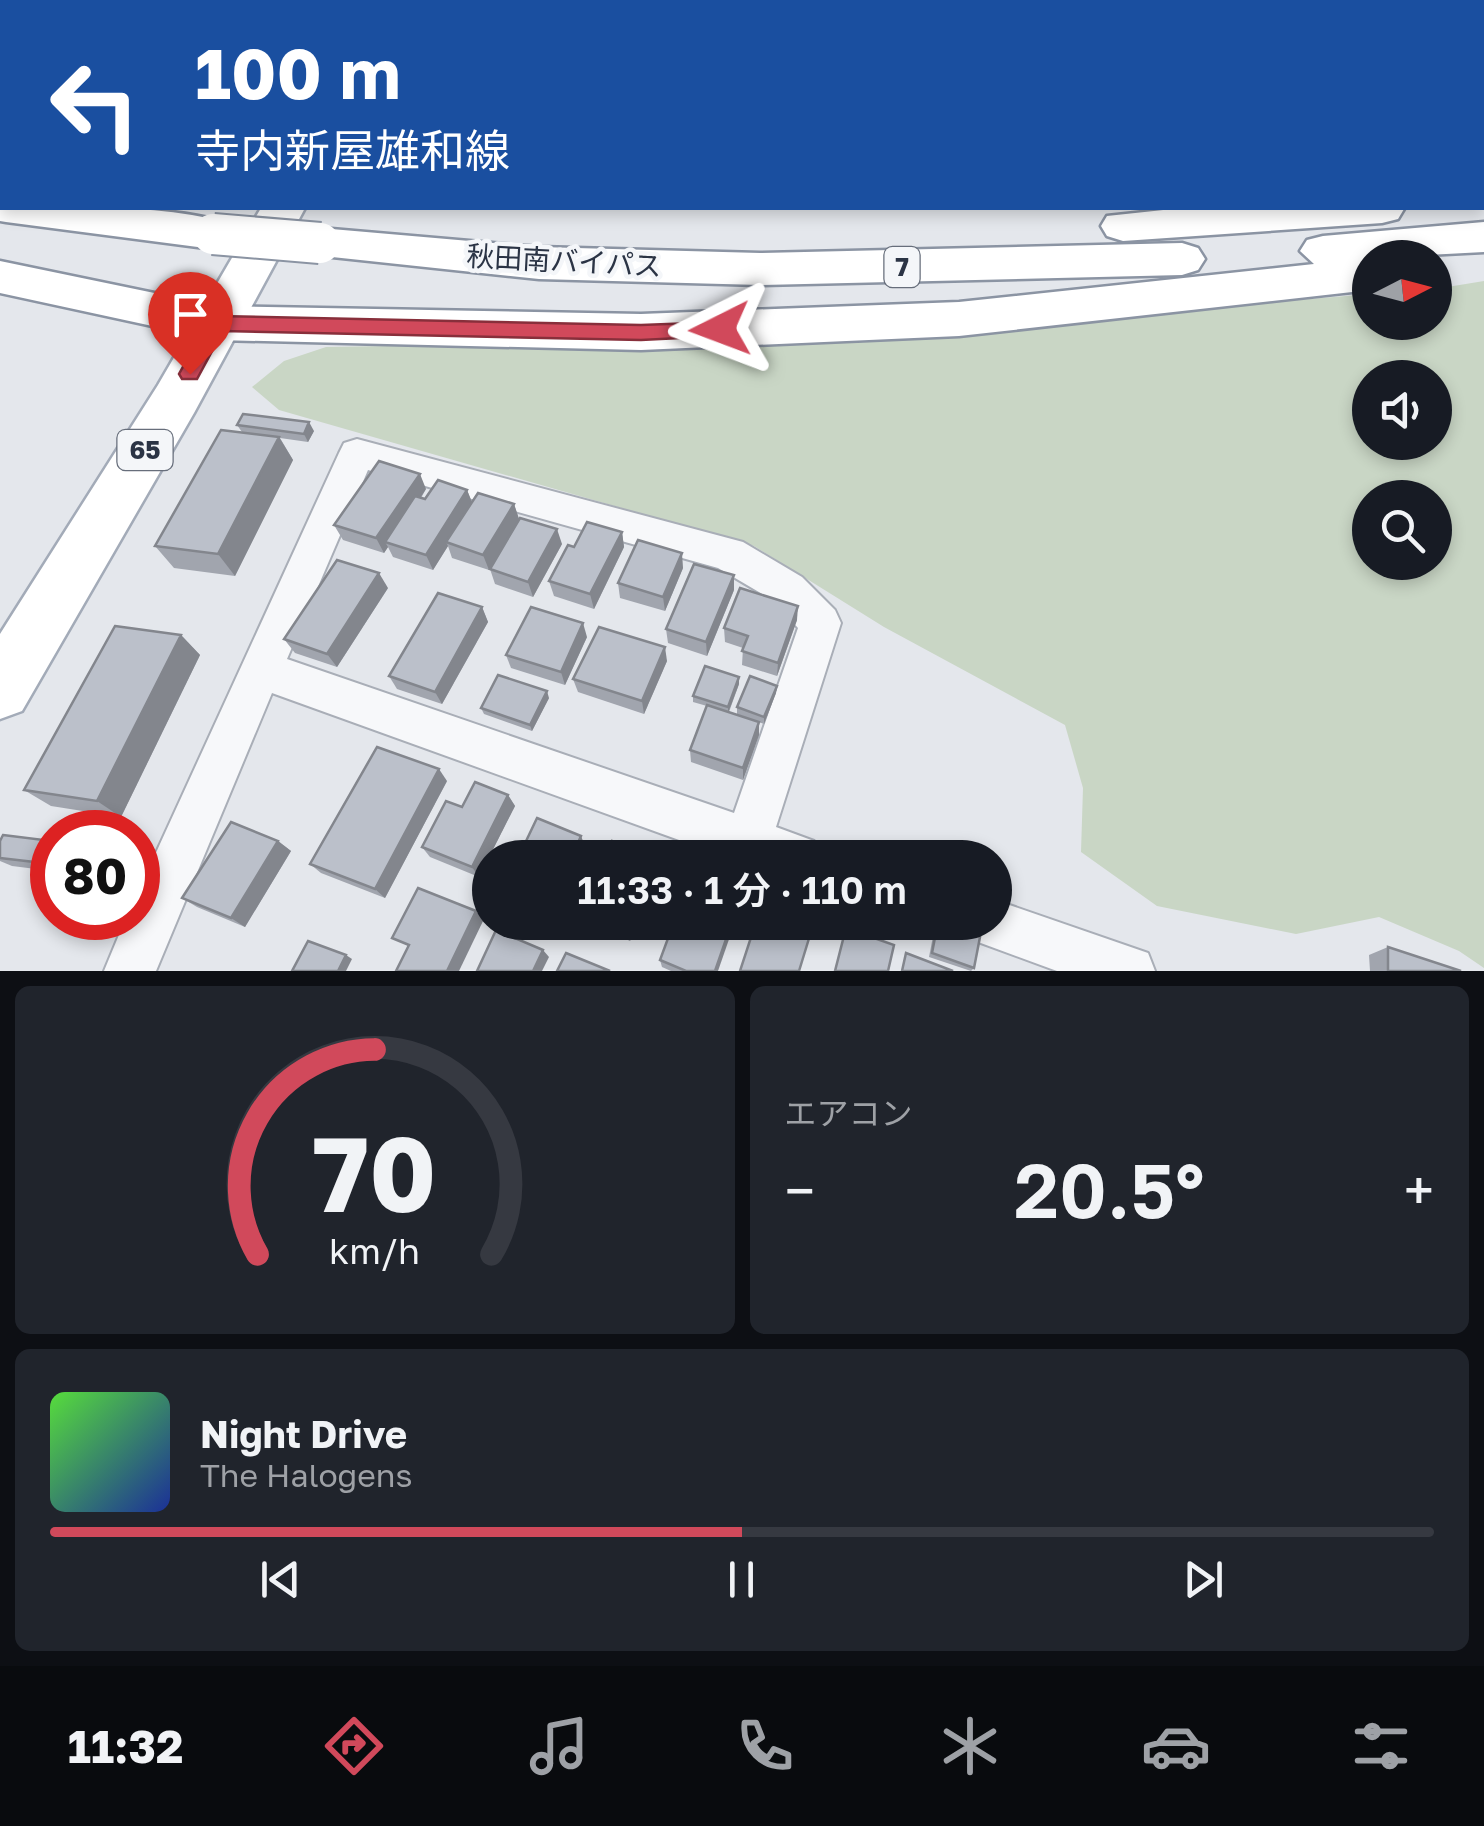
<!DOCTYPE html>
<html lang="ja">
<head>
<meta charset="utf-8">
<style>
  body { margin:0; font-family:"Golos Text","Noto Sans JP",sans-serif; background:#20242c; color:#f1f3f6; height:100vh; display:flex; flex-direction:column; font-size:38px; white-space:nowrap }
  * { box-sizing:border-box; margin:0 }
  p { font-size:32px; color:#9ea1a6 }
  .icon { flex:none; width:55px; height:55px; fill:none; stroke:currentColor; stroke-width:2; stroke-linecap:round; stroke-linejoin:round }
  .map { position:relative; height:971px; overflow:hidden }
  .drawer { display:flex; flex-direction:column; gap:15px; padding:15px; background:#0d0f14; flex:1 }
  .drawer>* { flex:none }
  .top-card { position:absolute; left:0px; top:0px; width:1485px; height:210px; box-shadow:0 5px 15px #0003; background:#1a4fa0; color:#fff; overflow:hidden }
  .needle { width:65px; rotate:84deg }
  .tools { position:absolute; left:1352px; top:240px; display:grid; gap:20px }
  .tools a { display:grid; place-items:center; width:100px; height:100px; border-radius:50%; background:#171b24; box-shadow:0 5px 15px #0003; font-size:50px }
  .speed { position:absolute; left:30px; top:810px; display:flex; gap:20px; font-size:50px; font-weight:700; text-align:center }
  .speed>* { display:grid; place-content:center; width:130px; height:130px; border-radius:50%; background:#171b24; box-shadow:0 5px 15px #0003; line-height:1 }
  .speed .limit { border:15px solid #d22; background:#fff; color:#111 }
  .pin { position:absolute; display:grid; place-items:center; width:85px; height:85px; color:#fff; margin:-102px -42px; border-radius:50% 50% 50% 0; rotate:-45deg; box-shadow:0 0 10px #0007 }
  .pin .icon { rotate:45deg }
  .me { position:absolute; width:110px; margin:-55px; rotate:267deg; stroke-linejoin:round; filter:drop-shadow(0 0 8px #0008) }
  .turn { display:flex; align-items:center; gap:35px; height:210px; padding:0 30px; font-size:45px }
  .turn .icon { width:130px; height:130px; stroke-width:2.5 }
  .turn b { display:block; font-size:70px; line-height:85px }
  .big { font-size:75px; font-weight:600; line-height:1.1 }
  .drawer .widget { flex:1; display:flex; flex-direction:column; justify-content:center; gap:15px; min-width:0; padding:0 35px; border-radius:15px; background:#20242c }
  .drawer .dial { align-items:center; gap:0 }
  .dial svg { height:260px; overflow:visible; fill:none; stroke:#363941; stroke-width:7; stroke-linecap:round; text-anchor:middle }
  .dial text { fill:#f1f3f6; stroke:none }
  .song { display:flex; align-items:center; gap:30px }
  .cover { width:120px; height:120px; border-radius:15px; background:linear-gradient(135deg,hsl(110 70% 55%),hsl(230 70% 35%)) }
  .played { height:10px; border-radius:5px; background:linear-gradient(90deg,#d1495b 50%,#363941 50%) }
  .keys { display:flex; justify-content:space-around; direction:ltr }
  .heat { display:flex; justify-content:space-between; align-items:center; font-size:55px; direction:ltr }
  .drawer .tiles { flex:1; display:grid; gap:15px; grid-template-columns:1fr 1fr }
  .widget:last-child { grid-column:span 2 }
  .trip { position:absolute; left:472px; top:840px; width:540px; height:100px; border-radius:50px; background:#171b24; box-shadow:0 5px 15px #0003; font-weight:600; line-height:100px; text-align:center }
  .dock { display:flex; height:160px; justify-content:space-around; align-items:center; background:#090b0e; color:#9ea1a6 }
  .dock .icon { width:70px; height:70px }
  .dock .on { color:#d1495b }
  .dock b { font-size:45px; color:#f1f3f6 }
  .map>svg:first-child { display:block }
  .green { fill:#c9d6c5; fill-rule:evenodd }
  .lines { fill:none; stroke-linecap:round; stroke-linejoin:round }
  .street-casing { stroke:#a9aeb7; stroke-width:4 }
  .primary-casing { stroke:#a3abb8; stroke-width:5 }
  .highway-casing { stroke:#8b94a3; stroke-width:5 }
  .street { fill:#f7f8fa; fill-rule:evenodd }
  .primary { fill:#fff; fill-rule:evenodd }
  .highway { fill:#fff; fill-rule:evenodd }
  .highway-bridge-casing { stroke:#8b94a3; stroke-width:44; stroke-linecap:butt }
  .highway-bridge { stroke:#fff; stroke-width:40 }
  .wall { fill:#a1a5ae }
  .shaded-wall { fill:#83868d }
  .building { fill:#bbc0ca; stroke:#83868d; stroke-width:2.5 }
  .route { fill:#d1495b; stroke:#882f3b; stroke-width:2.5 }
  .labels { text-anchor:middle; stroke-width:9; stroke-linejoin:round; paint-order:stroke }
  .shield { fill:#f4f6f9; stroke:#676e7b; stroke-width:2.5 }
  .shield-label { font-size:25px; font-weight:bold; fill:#2b3445 }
  .street-label { font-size:28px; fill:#2b3445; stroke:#f4f6f9 }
</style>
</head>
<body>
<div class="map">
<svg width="1484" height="971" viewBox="0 0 1484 971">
  <rect width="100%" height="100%" fill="#e4e7ec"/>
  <!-- green -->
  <g class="green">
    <polygon points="0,0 1484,0 1484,157 1482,2 2,2 0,52"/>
    <path d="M1484,281V968L1459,951L1379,917L1296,934L1157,906L1081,852L1083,788L1065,725L884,627L754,546L279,410L252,387L284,361L326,347L830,339L1370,294V322H1435V289ZM1370,378H1435V442H1370ZM1370,498H1435V562H1370Z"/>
  </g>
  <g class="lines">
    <defs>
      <g id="street">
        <path d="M357,439L743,542L802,577L835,610L841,623L776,827L814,841L821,858H729L272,693L156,971H104L126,918H138V892L339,453L344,443ZM368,470L718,568L774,601L798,628L734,813L287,659Z"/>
        <polygon points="995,900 1148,953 1155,971 1057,971 970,939 963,922 995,922"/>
      </g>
      <polygon id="primary" points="261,208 305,208 194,413 22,711 0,719 0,634 158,385"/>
      <g id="highway">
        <rect x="0" y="112" width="2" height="24"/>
        <rect x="1482" y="170" width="2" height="28"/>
        <path d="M0,195L2,208C77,208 156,203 229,223L236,234L229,245L213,249L6,222L0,221Z"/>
        <polygon points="1182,208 1403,208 1404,209 1398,219 1382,223 1123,241 1107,236 1101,226 1107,216"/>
        <polygon points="1484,222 1484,252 1370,258 1370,290 959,336 641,350 217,340 0,293 0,261 217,306 641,314 959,302 1314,264 1300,251 1307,240 1323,236"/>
        <polygon points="320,228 539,247 760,253 1182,243 1198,248 1205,259 1198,270 1182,275 760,285 539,279 304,254 297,243 304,232"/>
      </g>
    </defs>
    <!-- street casing -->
    <use href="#street" class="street-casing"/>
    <!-- primary casing -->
    <use href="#primary" class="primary-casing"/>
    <!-- highway casing -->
    <use href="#highway" class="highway-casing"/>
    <!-- street -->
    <use href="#street" class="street"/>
    <!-- primary -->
    <use href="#primary" class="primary"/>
    <!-- highway -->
    <use href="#highway" class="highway"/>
    <defs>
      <polyline id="highway-bridge" points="213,234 320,243"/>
    </defs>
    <!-- highway-bridge casing -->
    <use href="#highway-bridge" class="highway-bridge-casing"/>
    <!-- highway-bridge -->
    <use href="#highway-bridge" class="highway-bridge"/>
  </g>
  <!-- wall -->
  <g class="wall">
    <polygon points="237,425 314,431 308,442 280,438 293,460 235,576 174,568 155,546 242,432"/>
    <polygon points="426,489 421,498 425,499 467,490 472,502 514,504 519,519 489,570 452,558 448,546 433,570 393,557 388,547 384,553 343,540 334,525"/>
    <polygon points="622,532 624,547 594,609 554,596 549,581 574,547"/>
    <polygon points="562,544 533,597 495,584 490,569"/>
    <polygon points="683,568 665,611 620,598 618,583"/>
    <polygon points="388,588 337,667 295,653 284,639"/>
    <polygon points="734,590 707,656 668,643 666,629"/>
    <polygon points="482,607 488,622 442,704 397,689 389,676"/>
    <polygon points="797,620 777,676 742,665 743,648 725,642 724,628"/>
    <polygon points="181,635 200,655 121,817 51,806 24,790"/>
    <polygon points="587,637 565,685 511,668 506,655"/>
    <polygon points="667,661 644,714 578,692 573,679"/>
    <polygon points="739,684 729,712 759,722 759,735 743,780 691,762 690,750 707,706 693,702 693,696"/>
    <polygon points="777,686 776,693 764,724 737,714 737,707"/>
    <polygon points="549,698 532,731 484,714 481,708"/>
    <polygon points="447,781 385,898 321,873 310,864"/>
    <polygon points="508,795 515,806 479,877 430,857 422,847 462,807"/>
    <polygon points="0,841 52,841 52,871 12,866 0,861"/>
    <polygon points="278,841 291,851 245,927 197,907 182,898"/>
    <polygon points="587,922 637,922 630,941"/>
    <polygon points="938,922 974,968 971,971 929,957 935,926"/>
    <polygon points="1388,947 1461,971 1370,971 1369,955"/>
    <polygon points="660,960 718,971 671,971 662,967"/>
  </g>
  <!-- shaded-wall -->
  <g class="shaded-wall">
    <polygon points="309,422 314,431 308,442 304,434"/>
    <polygon points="279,437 293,460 235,576 218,554"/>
    <polygon points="420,474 426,489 390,544 385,542 388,547 384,553 376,538"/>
    <polygon points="467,490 473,505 446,542 448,546 433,570 426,555"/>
    <polygon points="514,504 519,519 489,570 483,555"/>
    <polygon points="557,529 562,544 533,597 528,582"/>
    <polygon points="622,532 624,547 594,609 590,594"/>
    <polygon points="682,553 683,568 665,611 663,597"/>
    <polygon points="379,573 388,588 337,667 327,654"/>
    <polygon points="734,575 734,590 707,656 706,642"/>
    <polygon points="798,606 797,620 777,676 778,663"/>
    <polygon points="482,607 488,622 442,704 435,692"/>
    <polygon points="583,623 587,637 565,685 561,672"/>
    <polygon points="181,635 200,655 121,817 97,801"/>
    <polygon points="665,647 667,661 644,714 642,701"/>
    <polygon points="739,677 739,684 728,713 728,707"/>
    <polygon points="777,686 776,693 764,724 764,717"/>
    <polygon points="547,691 549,698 532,731 530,725"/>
    <polygon points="759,722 759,735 743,780 743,768"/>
    <polygon points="439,769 447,781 385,898 375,889"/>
    <polygon points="508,795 515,806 479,877 472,867"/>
    <polygon points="581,836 585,846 580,858 571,858"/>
    <polygon points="278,841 291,851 245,927 231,918"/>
    <polygon points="138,854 147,860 138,882"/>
    <polygon points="476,911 484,919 459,971 447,971"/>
    <polygon points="631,922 637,922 630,941 627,933"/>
    <polygon points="732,922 735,922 718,971 715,971"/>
    <polygon points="543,950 549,957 542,971 533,971"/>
    <polygon points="346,955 352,959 346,971 338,971"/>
  </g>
  <!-- building -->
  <g class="building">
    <polygon points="243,414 309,422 304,434 237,425"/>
    <polygon points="221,430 279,437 218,554 155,546"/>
    <polygon points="379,461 420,474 376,538 334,525"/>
    <polygon points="438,480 467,490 426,555 385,542 415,496 425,499"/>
    <polygon points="478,493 514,504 483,555 446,542"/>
    <polygon points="520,518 557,529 528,582 490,569"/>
    <polygon points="587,522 622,532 590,594 549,581 568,545 574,547"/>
    <polygon points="638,540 682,553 663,597 618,583"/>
    <polygon points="337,560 379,573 327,654 284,639"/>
    <polygon points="694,564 734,575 706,642 666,629"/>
    <polygon points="740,588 798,606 778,663 742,651 748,636 724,628"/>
    <polygon points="438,593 482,607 435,692 389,676"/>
    <polygon points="531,607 583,623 561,672 506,655"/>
    <polygon points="115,626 181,635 97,801 24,790"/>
    <polygon points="599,627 665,647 642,701 573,679"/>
    <polygon points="705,666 739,677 728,707 693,696"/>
    <polygon points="498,675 547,691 530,725 481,708"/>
    <polygon points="750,676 777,686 764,717 737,707"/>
    <polygon points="707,705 759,722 743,768 690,750"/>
    <polygon points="377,747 439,769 375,889 310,864"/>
    <polygon points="475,782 508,795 472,867 422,847 446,801 462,807"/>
    <polygon points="537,818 581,836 571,858 518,858"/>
    <polygon points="231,822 278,841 231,918 182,898"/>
    <polygon points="3,835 52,841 52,864 0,858 0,841"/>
    <polygon points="612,841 653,858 605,858"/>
    <polygon points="418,888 476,911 447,971 396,971 409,945 392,938"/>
    <polygon points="603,922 631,922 627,933"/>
    <polygon points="674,922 732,922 715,971 686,971 660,960"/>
    <polygon points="756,922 814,922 799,971 740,971"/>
    <polygon points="938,922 980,937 974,968 932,953"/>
    <polygon points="846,928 894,945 888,971 835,971"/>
    <polygon points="496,930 543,950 533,971 477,971"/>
    <polygon points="308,941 346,955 338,971 292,971"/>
    <polygon points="1388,947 1461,971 1388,971"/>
    <polygon points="566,953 610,971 557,971"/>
    <polygon points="906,953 953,971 902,971"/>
  </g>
  <!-- route -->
  <polygon class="route" points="217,316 641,325 720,322 730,329 720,336 641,340 223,331 197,379 182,379 179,374 210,318"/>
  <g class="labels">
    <!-- shield labels -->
    <g class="shield">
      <rect x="884.5" y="247" width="35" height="40" rx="8"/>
      <rect x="117.5" y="430" width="55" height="40" rx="8"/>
    </g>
    <g class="shield-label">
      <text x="902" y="276">7</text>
      <text x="145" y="459">65</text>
    </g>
    <!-- street labels -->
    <g class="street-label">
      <text transform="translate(564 261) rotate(3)" y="10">秋田南バイパス</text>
    </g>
  </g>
</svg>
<div class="tools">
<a><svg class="needle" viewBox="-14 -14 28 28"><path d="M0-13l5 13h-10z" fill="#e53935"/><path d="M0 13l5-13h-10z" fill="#9ea1a6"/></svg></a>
<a><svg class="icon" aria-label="sound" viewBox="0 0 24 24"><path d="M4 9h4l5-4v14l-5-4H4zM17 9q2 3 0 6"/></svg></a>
<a><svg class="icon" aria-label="search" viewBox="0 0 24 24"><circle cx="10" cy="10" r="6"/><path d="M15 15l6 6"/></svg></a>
</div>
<div class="speed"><div class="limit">80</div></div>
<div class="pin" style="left:190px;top:374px;background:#d93025"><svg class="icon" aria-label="arrive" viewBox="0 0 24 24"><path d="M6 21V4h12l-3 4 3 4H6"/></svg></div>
<svg class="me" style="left:720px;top:329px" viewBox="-20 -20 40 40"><path d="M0-17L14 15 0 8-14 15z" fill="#d1495b" stroke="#fff" stroke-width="4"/></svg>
<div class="trip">11:33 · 1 分 · 110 m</div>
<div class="top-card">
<div class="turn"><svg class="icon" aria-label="left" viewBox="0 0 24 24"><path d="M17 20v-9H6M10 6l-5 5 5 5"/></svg><div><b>100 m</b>寺内新屋雄和線</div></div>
</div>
</div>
<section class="drawer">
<div class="tiles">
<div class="widget dial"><svg viewBox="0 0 100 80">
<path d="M14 69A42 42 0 1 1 86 69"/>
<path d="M14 69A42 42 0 0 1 50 6" stroke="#d1495b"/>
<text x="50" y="56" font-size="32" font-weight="700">70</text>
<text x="50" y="72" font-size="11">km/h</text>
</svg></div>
<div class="widget"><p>エアコン</p>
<div class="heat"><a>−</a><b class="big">20.5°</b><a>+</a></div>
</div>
<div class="widget">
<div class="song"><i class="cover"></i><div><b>Night Drive</b><p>The Halogens</p></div></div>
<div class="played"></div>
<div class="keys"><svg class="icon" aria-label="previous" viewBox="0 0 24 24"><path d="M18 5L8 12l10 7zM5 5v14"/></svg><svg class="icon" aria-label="pause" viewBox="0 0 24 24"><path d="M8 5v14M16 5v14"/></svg><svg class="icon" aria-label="next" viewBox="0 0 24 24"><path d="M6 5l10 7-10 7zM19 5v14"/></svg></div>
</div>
</div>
</section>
<nav class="dock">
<b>11:32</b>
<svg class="icon on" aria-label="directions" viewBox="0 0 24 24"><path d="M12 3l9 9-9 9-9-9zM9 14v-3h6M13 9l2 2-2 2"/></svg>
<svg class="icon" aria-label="music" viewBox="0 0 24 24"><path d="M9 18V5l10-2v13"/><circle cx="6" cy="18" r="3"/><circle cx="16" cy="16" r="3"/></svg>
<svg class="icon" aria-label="phone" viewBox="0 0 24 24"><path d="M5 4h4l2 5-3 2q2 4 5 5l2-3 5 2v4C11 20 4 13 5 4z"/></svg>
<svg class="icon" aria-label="climate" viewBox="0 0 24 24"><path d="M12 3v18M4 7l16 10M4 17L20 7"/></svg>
<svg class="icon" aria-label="car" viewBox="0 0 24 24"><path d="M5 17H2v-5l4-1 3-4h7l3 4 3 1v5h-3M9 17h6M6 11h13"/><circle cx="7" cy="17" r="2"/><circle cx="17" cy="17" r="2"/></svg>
<svg class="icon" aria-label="filters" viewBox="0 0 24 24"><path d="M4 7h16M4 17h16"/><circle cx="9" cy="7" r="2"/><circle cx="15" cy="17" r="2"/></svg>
</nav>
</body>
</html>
